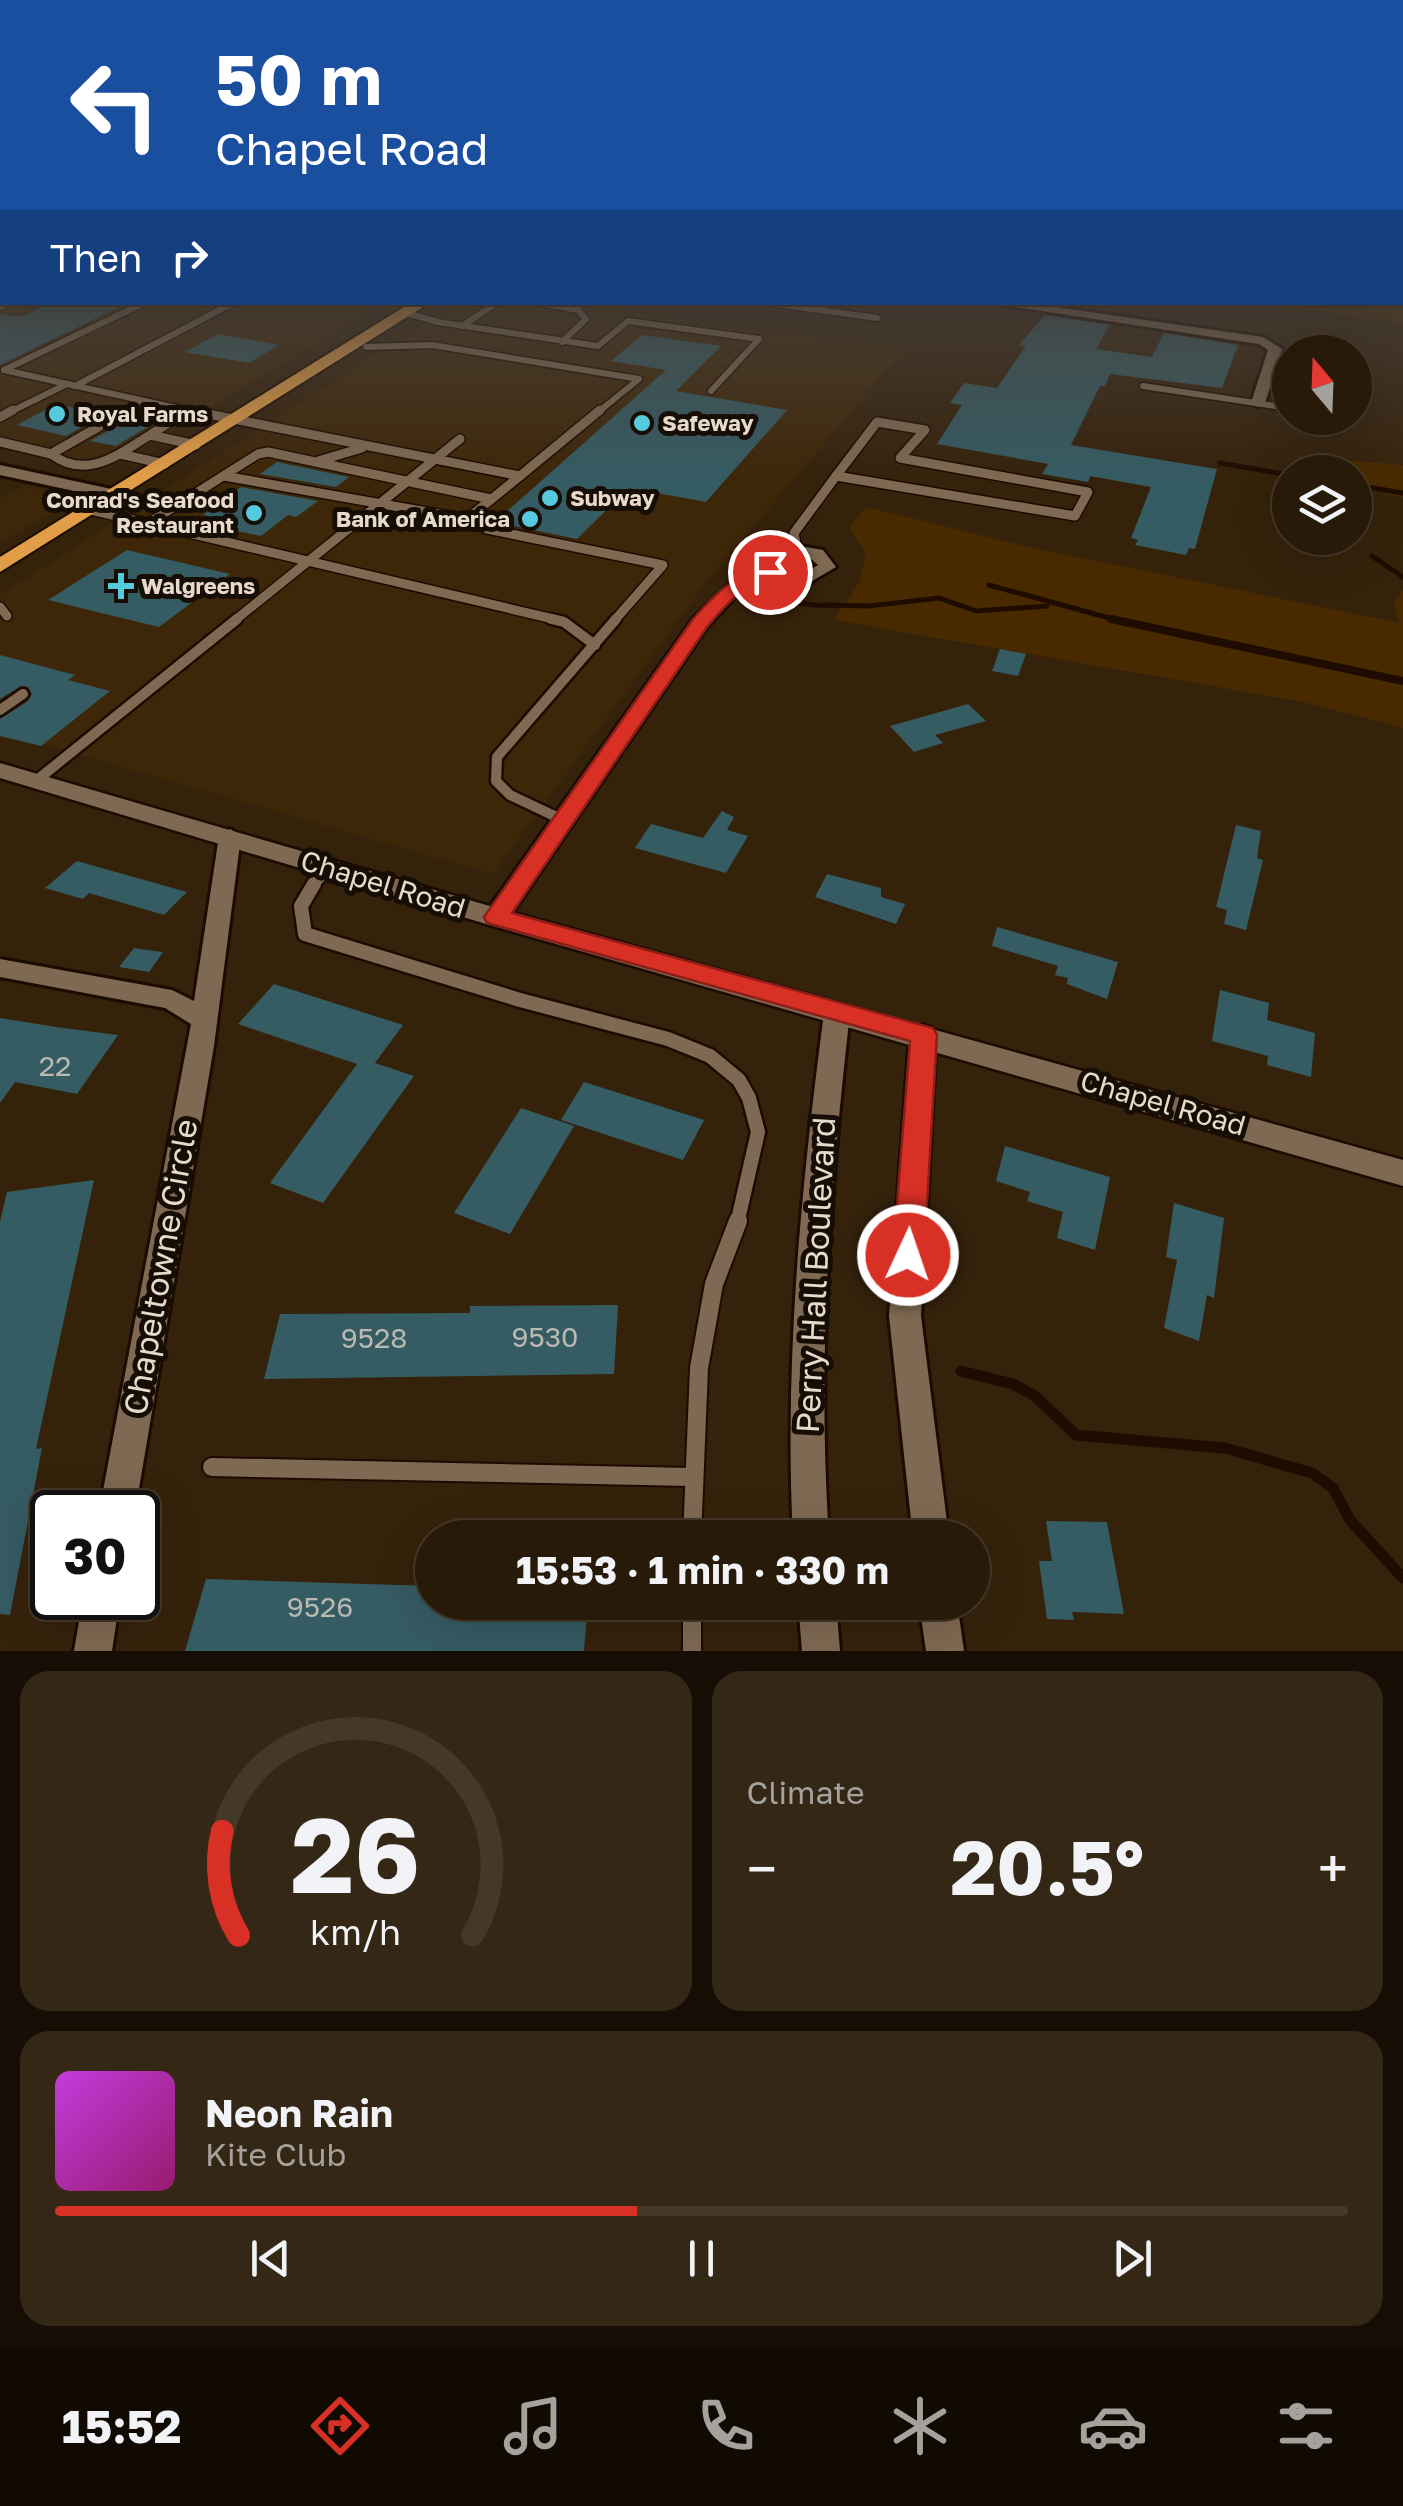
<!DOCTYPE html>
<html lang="en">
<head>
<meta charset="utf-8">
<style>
  body { margin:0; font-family:"Golos Text",sans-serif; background:#342716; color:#f1f3f6; height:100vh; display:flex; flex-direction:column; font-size:38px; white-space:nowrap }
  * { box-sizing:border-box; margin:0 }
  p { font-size:32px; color:#a5a19c }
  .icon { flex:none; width:55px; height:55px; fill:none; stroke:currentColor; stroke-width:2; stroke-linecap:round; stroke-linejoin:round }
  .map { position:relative; height:1651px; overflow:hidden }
  .drawer { display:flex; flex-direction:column; gap:20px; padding:20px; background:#160e04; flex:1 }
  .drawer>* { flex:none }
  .hud { position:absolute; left:0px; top:0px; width:1405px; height:305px; box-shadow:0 10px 40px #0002,0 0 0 2px #443829; background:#1a4fa0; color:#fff; overflow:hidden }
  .needle { width:65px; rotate:341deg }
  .controls { position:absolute; left:1272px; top:335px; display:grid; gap:20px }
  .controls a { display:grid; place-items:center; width:100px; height:100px; border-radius:50%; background:#281a08; box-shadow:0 10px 40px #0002,0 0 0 2px #443829; font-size:50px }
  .speed { position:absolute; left:30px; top:1490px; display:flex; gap:20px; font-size:50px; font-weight:700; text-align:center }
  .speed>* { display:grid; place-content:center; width:130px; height:130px; border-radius:50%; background:#281a08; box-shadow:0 10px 40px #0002,0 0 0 2px #443829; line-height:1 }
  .speed .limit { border:5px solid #111; border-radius:15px; background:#fff; color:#111 }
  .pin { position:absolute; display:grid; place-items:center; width:85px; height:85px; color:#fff; margin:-42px; border:5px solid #fff; border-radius:50%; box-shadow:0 2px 10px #0007 }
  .me { position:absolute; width:110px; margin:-55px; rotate:3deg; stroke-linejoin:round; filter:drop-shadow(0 0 8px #0008) }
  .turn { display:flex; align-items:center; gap:35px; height:210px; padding:0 50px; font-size:45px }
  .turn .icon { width:130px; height:130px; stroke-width:2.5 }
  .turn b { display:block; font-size:70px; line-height:85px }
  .then { display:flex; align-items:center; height:95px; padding:0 50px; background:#0003; gap:20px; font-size:38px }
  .big { font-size:75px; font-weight:700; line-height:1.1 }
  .drawer .card { flex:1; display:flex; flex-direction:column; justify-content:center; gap:15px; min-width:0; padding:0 35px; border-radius:30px; background:#342716 }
  .drawer .dial { align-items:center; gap:0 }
  .dial svg { height:260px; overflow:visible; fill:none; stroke:#443829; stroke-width:7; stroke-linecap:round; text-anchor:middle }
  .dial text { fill:#f1f3f6; stroke:none }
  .song { display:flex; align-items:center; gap:30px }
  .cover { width:120px; height:120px; border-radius:15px; background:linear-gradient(135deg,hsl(290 70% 55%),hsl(320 70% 35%)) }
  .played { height:10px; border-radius:5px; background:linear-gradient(90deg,#d93025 45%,#443829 45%) }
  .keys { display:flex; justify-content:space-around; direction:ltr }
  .heat { display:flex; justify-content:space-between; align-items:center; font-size:55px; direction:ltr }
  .drawer .tiles { flex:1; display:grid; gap:20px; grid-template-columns:1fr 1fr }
  .card:last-child { grid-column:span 2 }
  .trip { position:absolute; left:415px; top:1520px; width:575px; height:100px; border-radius:50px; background:#281a08; box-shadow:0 10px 40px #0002,0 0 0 2px #443829; font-weight:700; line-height:100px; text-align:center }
  .tab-bar { display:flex; height:160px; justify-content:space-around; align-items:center; background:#100a03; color:#a5a19c }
  .tab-bar .icon { width:70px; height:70px }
  .tab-bar .active { color:#d93025 }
  .tab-bar b { font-size:45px; color:#f1f3f6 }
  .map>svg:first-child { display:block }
  .built { fill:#3e2709 }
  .green { fill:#492a00 }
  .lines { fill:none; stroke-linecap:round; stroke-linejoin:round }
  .stream-far2 { stroke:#1e0c00; stroke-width:5 }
  .stream-far1 { stroke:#1e0c00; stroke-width:8 }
  .stream { stroke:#1e0c00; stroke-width:11 }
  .building { fill:#355b63 }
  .service-far4-casing { stroke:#1b0b00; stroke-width:9 }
  .service-far3-casing { stroke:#1b0b00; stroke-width:12 }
  .service-far2-casing { stroke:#1b0b00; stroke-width:15 }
  .service-far1-casing { stroke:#1b0b00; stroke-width:19 }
  .service-casing { stroke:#1b0b00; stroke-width:22 }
  .minor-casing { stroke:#1b0b00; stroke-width:6 }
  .tertiary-casing { stroke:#1b0b00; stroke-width:5 }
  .trunk-casing { stroke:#1b0b00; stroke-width:4 }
  .service-far4 { stroke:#7f6952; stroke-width:6 }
  .service-far3 { stroke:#7f6952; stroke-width:9 }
  .service-far2 { stroke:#7f6952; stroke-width:10 }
  .service-far1 { stroke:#7f6952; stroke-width:14 }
  .service { stroke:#7f6952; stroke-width:18 }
  .minor { fill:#7f6952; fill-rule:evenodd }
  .tertiary { fill:#7f6952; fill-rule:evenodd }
  .trunk { fill:#e29d48; fill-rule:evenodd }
  .route { fill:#d93025; stroke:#8d1f18; stroke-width:2.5 }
  .poi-dot { fill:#55cadf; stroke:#160d05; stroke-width:4 }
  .labels { text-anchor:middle; stroke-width:10; stroke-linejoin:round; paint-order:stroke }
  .far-poi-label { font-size:22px; font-weight:bold; fill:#e7dacd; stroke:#160d05; text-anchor:start }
  .street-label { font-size:28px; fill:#e7dacd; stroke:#160d05 }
  .near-number-label { font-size:28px; fill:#babab2 }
  .near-street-label { font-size:32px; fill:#e7dacd; stroke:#160d05 }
</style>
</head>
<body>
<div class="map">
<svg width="1403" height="1651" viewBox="0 0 1403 1651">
  <rect width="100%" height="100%" fill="#35220b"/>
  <!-- built -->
  <g class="built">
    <polygon points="2,295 2,302 383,303 106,470 0,448"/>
    <polygon points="457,303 629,303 621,311 904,350 706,582 493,874 0,732 0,595"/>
    <polygon points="24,485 65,495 68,503 0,544 0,499"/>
  </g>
  <!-- green -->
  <g class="green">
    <polygon points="1403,248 1403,323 1252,303 1402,302"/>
    <polygon points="1299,456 1403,465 1403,497 1355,488 1355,472 1291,472"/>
    <polygon points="866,507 1028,547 1400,623 1393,602 1403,590 1403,728 1303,702 834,620 859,583 866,553 849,528"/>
  </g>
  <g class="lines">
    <!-- stream-far2 -->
    <g class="stream-far2">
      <polyline points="1220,463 1290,475"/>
      <polyline points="1355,485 1403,493"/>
      <polyline points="1372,556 1403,577"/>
      <polyline points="989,585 1120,621"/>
      <polyline points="741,596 814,605 869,606 939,598 976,611 1047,606"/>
    </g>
    <!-- stream-far1 -->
    <polyline class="stream-far1" points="1111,619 1403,681"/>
    <!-- stream -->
    <polyline class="stream" points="961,1371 1013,1384 1035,1396 1076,1435 1225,1448 1312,1473 1333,1488 1350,1520 1403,1578"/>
  </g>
  <!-- building -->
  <g class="building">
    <polygon points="52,302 129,302 0,365 0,314 21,317"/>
    <polygon points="1045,315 1110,325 1096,349 1152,357 1164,333 1238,345 1222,388 1110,374 1105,386 1100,386 1071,445 1217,469 1195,549 1189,548 1186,555 1135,545 1138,540 1131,538 1151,487 1090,476 1088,482 1042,474 1048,464 937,444 962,405 950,403 964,383 997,388 1026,346 1019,345"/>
    <polygon points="218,334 279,345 249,363 185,352"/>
    <polygon points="642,335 721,346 676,391 787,410 706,502 629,488 577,539 495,522 666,370 611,361"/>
    <polygon points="56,404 104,414 66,436 17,425"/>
    <polygon points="126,421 149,426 116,446 90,441"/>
    <polygon points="277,462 349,477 336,487 260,474"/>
    <polygon points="241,487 318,501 296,517 288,515 261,536 207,525 217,518 203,515"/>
    <polygon points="127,550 230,574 159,627 48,600"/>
    <polygon points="1000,649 1026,654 1018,676 992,671"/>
    <polygon points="0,655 75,675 68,680 110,691 41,746 0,736 0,719 28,701 32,694 28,687 21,686 0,699"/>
    <polygon points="968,704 986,721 935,735 943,743 914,752 890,726"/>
    <polygon points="722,811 734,817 727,830 748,836 726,873 635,848 651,824 703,838"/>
    <polygon points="1236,825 1261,831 1257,858 1263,860 1246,930 1224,924 1227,910 1216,907"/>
    <polygon points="77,861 162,885 187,892 164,915 89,893 83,899 45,888"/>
    <polygon points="827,874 881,888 881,897 905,904 896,924 815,897"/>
    <polygon points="997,927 1118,962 1107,999 1067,984 1068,978 1055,975 1058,966 992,946"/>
    <polygon points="134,948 147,950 163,952 149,972 119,967"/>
    <polygon points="274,984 403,1025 375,1063 414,1076 323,1203 270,1183 357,1064 238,1024"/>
    <polygon points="1220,990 1269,1003 1267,1020 1315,1033 1311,1077 1267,1065 1268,1056 1212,1041"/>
    <polygon points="0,1018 56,1027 118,1035 77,1094 15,1082 0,1103"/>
    <polygon points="584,1082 704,1120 683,1160 561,1120"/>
    <polygon points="521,1108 574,1126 510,1234 454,1213"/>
    <polygon points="1005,1146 1110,1177 1095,1250 1057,1238 1063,1212 1027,1201 1030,1192 996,1181"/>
    <polygon points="94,1180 36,1449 42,1448 10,1615 0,1614 0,1222 7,1192"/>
    <polygon points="1174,1203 1224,1218 1214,1298 1207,1295 1199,1341 1164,1328 1177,1260 1166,1257"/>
    <polygon points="618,1305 614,1374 264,1379 280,1314 470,1313 470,1306"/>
    <polygon points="1046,1521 1107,1522 1124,1614 1072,1612 1074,1620 1047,1619 1039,1561 1052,1561"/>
    <polygon points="206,1579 432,1586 432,1602 588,1602 584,1651 185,1651"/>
  </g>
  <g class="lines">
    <defs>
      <g id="service-far4">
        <polyline points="260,302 264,302"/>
        <polyline points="535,302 578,310 586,319 562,342"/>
        <polyline points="763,302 877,318"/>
        <polyline points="0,307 11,302"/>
        <polyline points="406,313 438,322 598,346 628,321 759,339"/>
        <polyline points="462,326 498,302"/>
        <polyline points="366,347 432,345 639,379 597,413"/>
        <polyline points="4,370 199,413"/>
        <polyline points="4,370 146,302"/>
        <polyline points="75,386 235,302"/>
        <polyline points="1143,386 1289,408"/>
        <polyline points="711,391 759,339"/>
        <polyline points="124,412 128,413"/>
        <polyline points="8,413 67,384"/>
        <polyline points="124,413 145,401"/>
      </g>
      <g id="service-far3">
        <polyline points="188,410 520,476 467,519 487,529 663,565 614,621"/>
        <polyline points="124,412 170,422 150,435 196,445"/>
        <polyline points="0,417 13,410"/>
        <polygon points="877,422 925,430 900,458 1088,492 1075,516 836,476"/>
        <polyline points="0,442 51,454 128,410"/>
        <path d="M51,454C87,481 119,454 150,435"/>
        <polyline points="120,454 165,464"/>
        <polyline points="318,461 362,448"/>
        <polyline points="224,476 467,519"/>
        <polyline points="520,476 600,410"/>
        <polyline points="91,510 562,621"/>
        <polyline points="147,524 258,454 268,452 491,499"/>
        <polyline points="797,549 794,533 836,476"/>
        <polyline points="0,607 7,616"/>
        <polyline points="234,621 460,439"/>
      </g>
      <g id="service-far2">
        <polyline points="551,619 564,622 595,645"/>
        <polyline points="0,710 23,694"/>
        <polyline points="37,780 237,619"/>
        <polyline points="565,821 510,795 496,781 497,757 616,619"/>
        <polyline points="312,887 328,869"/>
      </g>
      <polyline id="service-far1" points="314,884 301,906 305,934 520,1000 668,1039 710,1056 739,1080 749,1098 758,1132 737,1224"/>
      <g id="service">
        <polyline points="212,1467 691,1477"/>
        <polyline points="692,1538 699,1368 714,1284 738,1221"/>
        <polyline points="692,1602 692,1651"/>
      </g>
      <g id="minor">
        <polygon points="984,302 1020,302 1263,337 1282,349 1265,403 1258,407 1251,403 1268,350 1259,344"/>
        <polygon points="0,465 116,490 124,495 116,500 0,475"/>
        <path d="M788,544L823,550L836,567L807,584L765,578L737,595L707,627L505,923H487L484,917L487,911L693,619L733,581L762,568L757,562L767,550ZM790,554L806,555L818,565L804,573L782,571L775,562Z"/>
        <polygon points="230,829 241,836 214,1046 135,1512 99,1512 191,1024 165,1008 0,977 0,959 172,990 194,1001 219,836"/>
        <path d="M837,1003L846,1006L850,1013C830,1188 817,1361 829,1538H793C784,1361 801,1188 824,1013L828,1006Z"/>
        <polygon points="923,1025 932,1028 936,1035 921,1316 949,1538 913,1538 889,1316 910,1035 914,1028"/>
        <polygon points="83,1598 120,1598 112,1651 74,1651"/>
        <polygon points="798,1602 836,1602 840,1651 802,1651"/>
        <polygon points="919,1602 957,1602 964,1651 926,1651"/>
      </g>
      <polygon id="tertiary" points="0,763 500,909 1403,1160 1403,1186 486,924 0,778"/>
      <polygon id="trunk" points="412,302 431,302 0,572 0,557"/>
    </defs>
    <!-- service-far4 casing -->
    <use href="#service-far4" class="service-far4-casing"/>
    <!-- service-far3 casing -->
    <use href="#service-far3" class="service-far3-casing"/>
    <!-- service-far2 casing -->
    <use href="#service-far2" class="service-far2-casing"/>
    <!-- service-far1 casing -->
    <use href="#service-far1" class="service-far1-casing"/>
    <!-- service casing -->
    <use href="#service" class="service-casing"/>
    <!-- minor casing -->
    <use href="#minor" class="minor-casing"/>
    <!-- tertiary casing -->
    <use href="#tertiary" class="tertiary-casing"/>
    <!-- trunk casing -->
    <use href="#trunk" class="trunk-casing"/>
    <!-- service-far4 -->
    <use href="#service-far4" class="service-far4"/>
    <!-- service-far3 -->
    <use href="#service-far3" class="service-far3"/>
    <!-- service-far2 -->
    <use href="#service-far2" class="service-far2"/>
    <!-- service-far1 -->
    <use href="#service-far1" class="service-far1"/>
    <!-- service -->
    <use href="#service" class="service"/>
    <!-- minor -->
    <use href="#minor" class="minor"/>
    <!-- tertiary -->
    <use href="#tertiary" class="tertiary"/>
    <!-- trunk -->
    <use href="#trunk" class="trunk"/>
  </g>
  <!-- sky -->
  <linearGradient id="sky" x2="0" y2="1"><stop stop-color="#1d1306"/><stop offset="0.52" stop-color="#4b443f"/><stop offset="1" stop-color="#4b443f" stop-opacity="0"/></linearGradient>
  <rect width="1403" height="479" fill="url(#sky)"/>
  <!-- route -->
  <path class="route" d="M770,566L779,572L777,575C745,583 727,603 707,627L512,913L933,1028L937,1035L924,1255L919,1264L908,1268L897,1264L893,1255L910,1041L487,923L484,917L693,619C716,593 735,573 770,566Z"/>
  <!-- markers -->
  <g class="poi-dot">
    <circle cx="57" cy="414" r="10"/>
    <circle cx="642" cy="423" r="10"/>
    <circle cx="550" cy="498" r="10"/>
    <circle cx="254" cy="513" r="10"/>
    <circle cx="530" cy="519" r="10"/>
    <path d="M116 571h10v10h10v10h-10v10h-10v-10h-10v-10h10z"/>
  </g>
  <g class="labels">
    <!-- far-poi labels -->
    <g class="far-poi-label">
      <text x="77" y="422">Royal Farms</text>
      <text x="662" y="431">Safeway</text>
      <text x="570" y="506">Subway</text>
      <text x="234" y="508" text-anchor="end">Conrad's Seafood<tspan x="234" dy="25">Restaurant</tspan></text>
      <text x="510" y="527" text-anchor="end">Bank of America</text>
      <text x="141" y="594">Walgreens</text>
    </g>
    <!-- street labels -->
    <g class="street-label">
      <text transform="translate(383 884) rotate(17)" y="10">Chapel Road</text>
      <text transform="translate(1163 1103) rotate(16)" y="10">Chapel Road</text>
    </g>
    <!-- near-number labels -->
    <g class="near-number-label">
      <text x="55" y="1076">22</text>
      <text x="545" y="1347">9530</text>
      <text x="374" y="1348">9528</text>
      <text x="320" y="1617">9526</text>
    </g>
    <!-- near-street labels -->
    <g class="near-street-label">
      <text transform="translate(161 1267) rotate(-80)" y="11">Chapeltowne Circle</text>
      <text transform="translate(816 1275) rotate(-87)" y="11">Perry Hall Boulevard</text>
    </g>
  </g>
</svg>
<div class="controls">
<a><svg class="needle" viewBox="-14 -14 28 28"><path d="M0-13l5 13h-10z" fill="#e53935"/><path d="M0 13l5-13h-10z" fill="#a5a19c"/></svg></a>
<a><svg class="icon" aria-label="layers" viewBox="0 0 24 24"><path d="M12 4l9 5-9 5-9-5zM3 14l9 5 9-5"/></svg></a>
</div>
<div class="speed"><div class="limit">30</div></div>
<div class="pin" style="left:770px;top:572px;background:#d93025"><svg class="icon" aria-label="arrive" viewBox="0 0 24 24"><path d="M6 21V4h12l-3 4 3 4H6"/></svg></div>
<svg class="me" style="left:908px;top:1255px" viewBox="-20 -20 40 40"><circle r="17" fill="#d93025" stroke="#fff" stroke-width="3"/><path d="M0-11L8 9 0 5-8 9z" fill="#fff"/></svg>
<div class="trip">15:53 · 1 min · 330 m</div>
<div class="hud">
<div class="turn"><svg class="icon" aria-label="left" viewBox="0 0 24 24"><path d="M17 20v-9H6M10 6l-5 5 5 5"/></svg><div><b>50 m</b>Chapel Road</div></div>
<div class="then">Then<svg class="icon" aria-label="right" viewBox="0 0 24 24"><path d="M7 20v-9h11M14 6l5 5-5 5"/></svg></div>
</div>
</div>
<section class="drawer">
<div class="tiles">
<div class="card dial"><svg viewBox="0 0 100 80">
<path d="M14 69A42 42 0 1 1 86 69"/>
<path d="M14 69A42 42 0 0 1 9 37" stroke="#d93025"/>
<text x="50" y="56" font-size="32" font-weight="700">26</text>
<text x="50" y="72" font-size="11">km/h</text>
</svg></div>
<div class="card"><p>Climate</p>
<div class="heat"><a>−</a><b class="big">20.5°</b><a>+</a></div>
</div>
<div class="card">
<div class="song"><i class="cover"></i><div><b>Neon Rain</b><p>Kite Club</p></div></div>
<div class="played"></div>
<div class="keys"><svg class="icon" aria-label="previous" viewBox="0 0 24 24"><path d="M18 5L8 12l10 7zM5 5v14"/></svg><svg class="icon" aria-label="pause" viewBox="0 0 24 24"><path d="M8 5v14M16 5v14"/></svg><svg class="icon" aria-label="next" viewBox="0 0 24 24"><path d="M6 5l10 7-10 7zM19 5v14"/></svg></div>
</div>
</div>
</section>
<nav class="tab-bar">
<b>15:52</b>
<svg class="icon active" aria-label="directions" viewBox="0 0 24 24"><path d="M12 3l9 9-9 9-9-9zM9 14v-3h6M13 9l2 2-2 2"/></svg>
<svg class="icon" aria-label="music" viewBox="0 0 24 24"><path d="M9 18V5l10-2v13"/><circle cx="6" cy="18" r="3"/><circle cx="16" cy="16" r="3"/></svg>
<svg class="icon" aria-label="phone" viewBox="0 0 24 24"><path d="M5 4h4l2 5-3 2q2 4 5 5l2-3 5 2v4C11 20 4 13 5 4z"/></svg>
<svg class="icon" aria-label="climate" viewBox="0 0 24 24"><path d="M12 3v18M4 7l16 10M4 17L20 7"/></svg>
<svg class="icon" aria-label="car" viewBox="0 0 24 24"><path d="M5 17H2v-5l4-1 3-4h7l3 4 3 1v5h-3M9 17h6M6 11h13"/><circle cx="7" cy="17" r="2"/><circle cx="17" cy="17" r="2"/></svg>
<svg class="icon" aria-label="filters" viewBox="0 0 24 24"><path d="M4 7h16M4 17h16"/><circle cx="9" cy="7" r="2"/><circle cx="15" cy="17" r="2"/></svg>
</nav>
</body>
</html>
